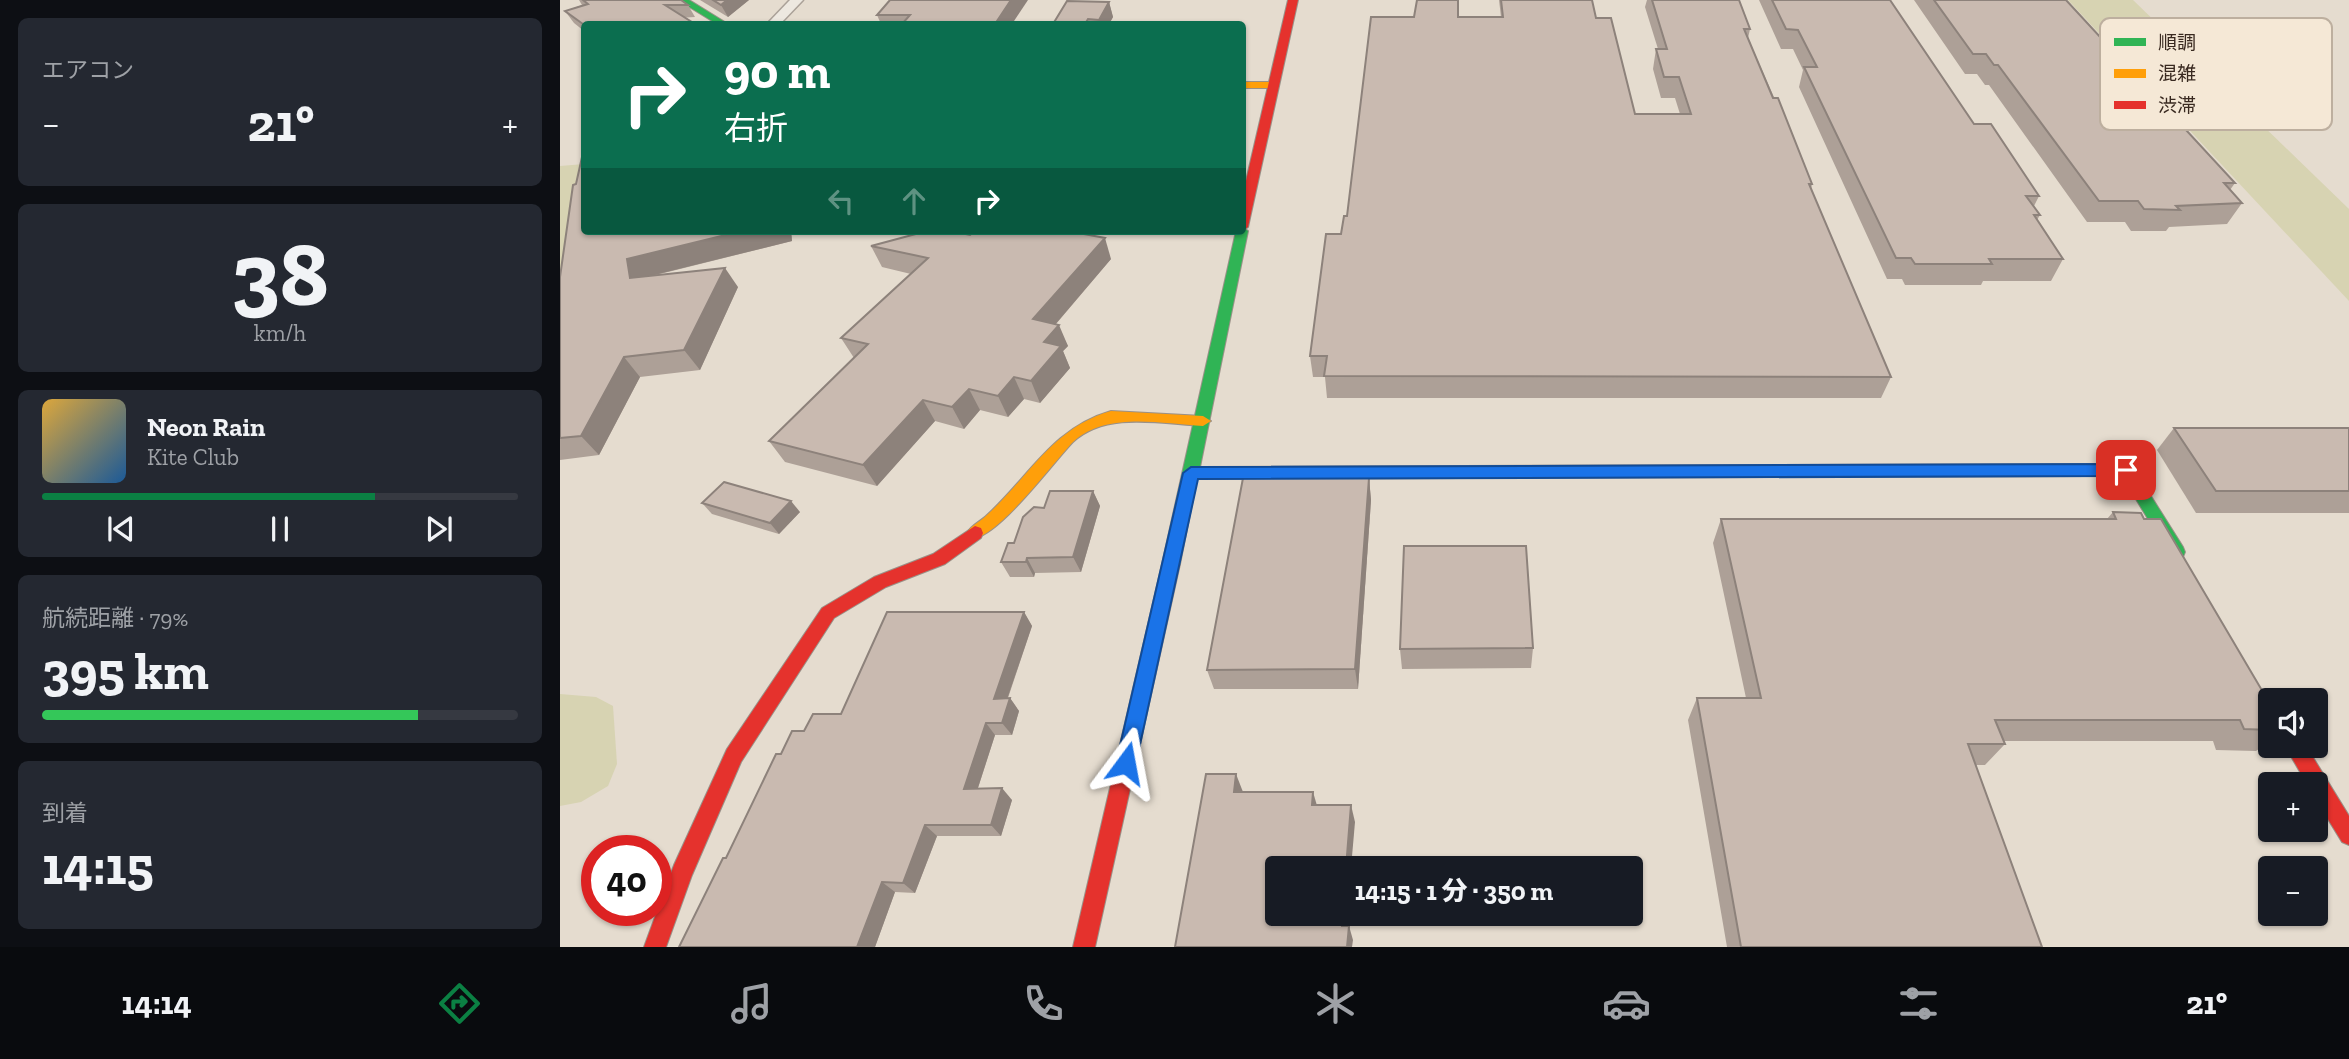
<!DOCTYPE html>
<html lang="ja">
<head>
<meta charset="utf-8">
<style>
  body { margin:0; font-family:"Zilla Slab","Noto Sans JP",serif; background:#242831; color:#f1f3f6; height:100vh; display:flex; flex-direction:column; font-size:26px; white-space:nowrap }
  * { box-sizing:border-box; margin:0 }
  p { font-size:23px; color:#9ea1a6 }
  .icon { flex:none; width:38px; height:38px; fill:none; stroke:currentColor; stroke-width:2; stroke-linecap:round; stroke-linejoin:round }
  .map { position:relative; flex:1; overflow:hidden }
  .details { display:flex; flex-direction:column; gap:18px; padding:18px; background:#0d0f14; width:560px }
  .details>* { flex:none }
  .top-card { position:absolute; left:21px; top:21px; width:665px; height:214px; border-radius:7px; box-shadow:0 2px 5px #0004; background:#0b6e4f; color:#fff; overflow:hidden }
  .controls { position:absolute; left:1698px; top:688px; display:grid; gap:14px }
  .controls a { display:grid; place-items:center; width:70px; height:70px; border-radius:7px; background:#171b24; box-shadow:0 2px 5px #0004; font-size:35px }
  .speed { position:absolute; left:21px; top:835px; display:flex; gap:14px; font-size:35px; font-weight:700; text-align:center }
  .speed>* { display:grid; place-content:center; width:91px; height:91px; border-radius:50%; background:#171b24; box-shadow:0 2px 5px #0004; line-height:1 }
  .speed .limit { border:10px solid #d22; background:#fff; color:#111 }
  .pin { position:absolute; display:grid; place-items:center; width:60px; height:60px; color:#fff; margin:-30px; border-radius:14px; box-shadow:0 4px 10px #0006 }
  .me { position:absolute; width:77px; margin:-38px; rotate:13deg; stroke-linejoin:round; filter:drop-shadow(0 0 5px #0008) }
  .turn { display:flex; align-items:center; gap:24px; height:147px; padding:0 28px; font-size:32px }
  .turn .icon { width:91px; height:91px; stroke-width:2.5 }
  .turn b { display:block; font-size:49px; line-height:60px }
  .lanes { display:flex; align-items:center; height:66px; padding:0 28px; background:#0003; justify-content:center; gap:35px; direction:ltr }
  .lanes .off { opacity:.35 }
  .big { font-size:52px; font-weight:800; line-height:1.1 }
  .details .card { flex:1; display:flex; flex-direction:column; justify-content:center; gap:10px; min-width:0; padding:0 24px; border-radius:10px; background:#242831 }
  .details .dial { align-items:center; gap:0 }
  .dial b { font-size:91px; line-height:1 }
  .song { display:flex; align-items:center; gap:21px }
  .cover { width:84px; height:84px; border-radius:10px; background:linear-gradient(135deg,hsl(40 70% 55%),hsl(210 70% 35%)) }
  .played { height:7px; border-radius:4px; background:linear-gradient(90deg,#0b8043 70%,#363941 70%) }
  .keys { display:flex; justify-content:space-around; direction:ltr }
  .heat { display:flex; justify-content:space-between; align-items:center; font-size:38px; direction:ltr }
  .charge { height:10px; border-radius:5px; background:linear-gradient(90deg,#34c759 79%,#363941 0) }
  .trip { position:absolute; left:705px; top:856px; width:378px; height:70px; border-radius:7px; background:#171b24; box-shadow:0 2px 5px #0004; font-weight:800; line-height:70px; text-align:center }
  .menu { display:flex; height:112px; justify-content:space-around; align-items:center; background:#090b0e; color:#9ea1a6 }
  .menu .icon { width:49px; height:49px }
  .menu .selected { color:#0b8043 }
  .menu b { font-size:32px; color:#f1f3f6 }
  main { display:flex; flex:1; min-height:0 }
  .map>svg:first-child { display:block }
  .green { fill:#d7d3b2 }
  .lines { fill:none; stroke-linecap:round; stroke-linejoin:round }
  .street-casing { stroke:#aaa198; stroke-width:3 }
  .fast-casing { stroke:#9a9188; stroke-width:2 }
  .slow-casing { stroke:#9a9188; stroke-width:2 }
  .jam-casing { stroke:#9a9188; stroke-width:2 }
  .street { fill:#ede8e0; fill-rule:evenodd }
  .fast { fill:#30b455; fill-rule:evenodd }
  .slow { fill:#ff9f0a; fill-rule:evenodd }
  .jam { fill:#e5322d; fill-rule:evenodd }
  .wall { fill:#ada097 }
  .shaded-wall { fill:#8d827b }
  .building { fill:#c9bab0; stroke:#8d827b; stroke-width:2 }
  .route { fill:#1a73e8; stroke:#114b97; stroke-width:2 }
  .key { fill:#f5e8d6; stroke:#bdaf9f; stroke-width:2 }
  .key-label { font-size:19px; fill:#392920 }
</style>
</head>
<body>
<main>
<section class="details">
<div class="card"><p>エアコン</p>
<div class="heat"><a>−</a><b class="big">21°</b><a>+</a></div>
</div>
<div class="card dial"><b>38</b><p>km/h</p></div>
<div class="card">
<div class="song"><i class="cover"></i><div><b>Neon Rain</b><p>Kite Club</p></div></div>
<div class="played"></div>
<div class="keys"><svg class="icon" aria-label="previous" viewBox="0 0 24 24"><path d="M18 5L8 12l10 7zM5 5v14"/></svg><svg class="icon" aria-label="pause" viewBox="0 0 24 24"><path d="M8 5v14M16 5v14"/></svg><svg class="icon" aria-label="next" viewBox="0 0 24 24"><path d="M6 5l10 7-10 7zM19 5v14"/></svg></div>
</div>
<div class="card"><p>航続距離 · 79%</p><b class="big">395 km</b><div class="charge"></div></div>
<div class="card"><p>到着</p><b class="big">14:15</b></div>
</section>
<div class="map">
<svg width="1789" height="947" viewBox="0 0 1789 947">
  <rect width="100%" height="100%" fill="#e5dccf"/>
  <!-- green -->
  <g class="green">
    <polygon points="1508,0 1573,0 1789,209 1789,301"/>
    <polygon points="24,164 24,191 0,273 0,166"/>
    <polygon points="0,694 36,697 53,706 57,764 48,786 21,802 0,806"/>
  </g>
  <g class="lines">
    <defs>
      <polygon id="street" points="230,0 243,0 220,24 207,24"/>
      <g id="fast">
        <polygon points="118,0 129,0 168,24 157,24"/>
        <polygon points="682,227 688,231 640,467 1212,465 1220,471 1212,477 637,479 620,564 617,569 611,571 605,569 602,564 676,231 682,231"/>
        <polygon points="1527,464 1572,466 1623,547 1625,552 1623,557 1617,559 1611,557 1562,476 1521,474 1519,470"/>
      </g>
      <g id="slow">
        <polygon points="682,82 712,82 717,85 712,88 682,88"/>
        <path d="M551,411L643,416L651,421L643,426C601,424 547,411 513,442C495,460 433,545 409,538L407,533C411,525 420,522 427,515C469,477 492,428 551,411Z"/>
        <polygon points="1527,464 1535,470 1527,476 1212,477 1204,471 1212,465"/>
      </g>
      <g id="jam">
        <polygon points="728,0 738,0 688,227 682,231 682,198"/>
        <polygon points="415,526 421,528 423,533 421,538 385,564 326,587 274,618 181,762 132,875 106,947 84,947 114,865 167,749 262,608 314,577 373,554"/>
        <polygon points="611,557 617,559 620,564 535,947 513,947 602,564 605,559"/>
        <polygon points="1725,746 1746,746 1789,816 1789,845 1782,842 1755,798 1755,784 1747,784"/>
      </g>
    </defs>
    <!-- street casing -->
    <use href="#street" class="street-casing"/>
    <!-- fast casing -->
    <use href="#fast" class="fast-casing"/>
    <!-- slow casing -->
    <use href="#slow" class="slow-casing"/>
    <!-- jam casing -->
    <use href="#jam" class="jam-casing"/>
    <!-- street -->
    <use href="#street" class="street"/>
    <!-- fast -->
    <use href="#fast" class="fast"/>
    <!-- slow -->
    <use href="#slow" class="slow"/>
    <!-- jam -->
    <use href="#jam" class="jam"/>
  </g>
  <!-- wall -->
  <g class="wall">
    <polygon points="19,0 121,0 128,5 135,17 24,24 24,31 14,23 5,11 22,5"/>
    <polygon points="140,0 189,0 168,17"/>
    <polygon points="330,0 452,24 321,24 317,15"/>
    <polygon points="939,0 1032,0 1036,18 1075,114 1120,114 1115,98 1101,98 1093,69 1096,49 1098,49 1085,7 1087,0 1179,0 1190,29 1188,38 1252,184 1251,189 1331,377 1321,398 767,398 765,377 753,377 750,356 781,234 787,216 898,17 941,17"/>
    <polygon points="1199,0 1330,0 1414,124 1479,196 1474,206 1480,215 1477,220 1503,259 1491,281 1423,281 1421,285 1345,285 1342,279 1327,279 1239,87 1243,70 1233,49 1221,49"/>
    <polygon points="1354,0 1506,0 1675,183 1670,190 1682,203 1667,224 1609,227 1606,231 1571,231 1565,222 1527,222 1429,85 1425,85 1417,74 1405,74"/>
    <polygon points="549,2 553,17 549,24 493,24"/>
    <polygon points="24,231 231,231 232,241 92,276 178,287 140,370 80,377 39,455 0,460 0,277"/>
    <polygon points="410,235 551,259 496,324 508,346 503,351 510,368 480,403 464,399 448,417 420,410 404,429 375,421 317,486 225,462 209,441 294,358 281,338 351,274 322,267 311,246"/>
    <polygon points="1614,428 1789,428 1789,513 1636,513 1597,450"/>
    <polygon points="809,478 811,500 798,689 654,689 647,670"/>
    <polygon points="533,491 540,506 521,572 475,573 474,577 450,577 441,562 454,543 484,508"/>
    <polygon points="142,503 240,512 219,534 152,514"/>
    <polygon points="1553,512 1584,519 1710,704 1710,741 1696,751 1656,750 1653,741 1443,741 1445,744 1425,765 1416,765 1482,947 1167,947 1128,720 1137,698 1186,698 1153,543 1161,519 1547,519"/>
    <polygon points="464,612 472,626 448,698 450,698 459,711 452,735 435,735 418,788 452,800 441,836 377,836 355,893 335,892 315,947 119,947 221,754 244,731 281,714"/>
    <polygon points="973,648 971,668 842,669 840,649"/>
  </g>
  <!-- shaded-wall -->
  <g class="shaded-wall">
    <polygon points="167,0 189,0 168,17 161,5"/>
    <polygon points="451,0 468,0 452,24 435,24"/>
    <polygon points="549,2 553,17 549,24 540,24 539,20"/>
    <polygon points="182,231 231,231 232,241 82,278 70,278 67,259"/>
    <polygon points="545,238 551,259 482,340 473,319"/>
    <polygon points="165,268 178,287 140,370 124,350"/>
    <polygon points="499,325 508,346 503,351 510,368 480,403 471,381 484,342"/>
    <polygon points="64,357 80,377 39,455 21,436"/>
    <polygon points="454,377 464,399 448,417 438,396"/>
    <polygon points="409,389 420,410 404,429 392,407"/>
    <polygon points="363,400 375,421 317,486 303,465"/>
    <polygon points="809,478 811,500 798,689 795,669"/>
    <polygon points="533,491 540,506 521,572 513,557"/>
    <polygon points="231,501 240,512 219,534 210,523"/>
    <polygon points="467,558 475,573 474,577 466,562"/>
    <polygon points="464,612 472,626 443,711 434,699"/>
    <polygon points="450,698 459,711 452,735 442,723"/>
    <polygon points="426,723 435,735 414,800 404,789"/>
    <polygon points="676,774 683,792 674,792"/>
    <polygon points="442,788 452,800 441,836 431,825"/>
    <polygon points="753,792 758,809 752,805"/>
    <polygon points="791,805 795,822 791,868 786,868"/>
    <polygon points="365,825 377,836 355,893 343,883"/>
    <polygon points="322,882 335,892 315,947 297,947"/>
    <polygon points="783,914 788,914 786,940 782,926"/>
    <polygon points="789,926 793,940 792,947 787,947"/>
  </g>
  <!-- building -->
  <g class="building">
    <polygon points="23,0 121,0 128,5 105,5 135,24 24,24 24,27 23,24 5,11 28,4"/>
    <polygon points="153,0 167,0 161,5"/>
    <polygon points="330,0 451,0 435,24 342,24 350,15 317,15"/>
    <polygon points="857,0 898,0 898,17 943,17 941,0 1032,0 1036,18 1051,18 1075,114 1131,114 1119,77 1104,77 1096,49 1107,49 1092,0 1179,0 1190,29 1184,29 1213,98 1218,98 1252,184 1249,184 1331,377 764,376 767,356 750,356 766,234 781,234 784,216 787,216 811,17 854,17"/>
    <polygon points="1212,0 1330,0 1414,124 1431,124 1479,196 1466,196 1480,215 1474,215 1503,259 1429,259 1432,264 1355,264 1351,258 1336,258 1244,67 1257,67 1238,30 1226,29"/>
    <polygon points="1374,0 1506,0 1675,183 1664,183 1682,203 1616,206 1620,210 1584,209 1578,201 1539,201 1438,65 1434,65 1426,54 1413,54"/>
    <polygon points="507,1 549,2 539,20 528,19 525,24 493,24"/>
    <polygon points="22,157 24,157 24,231 182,231 67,259 70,278 165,268 124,350 64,357 21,436 0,438 0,277 13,185 16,184"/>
    <polygon points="367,231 391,231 410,235 415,231 508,231 545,238 473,319 499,325 484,342 501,346 471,381 454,377 438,396 409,389 392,407 363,400 303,465 209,441 308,344 281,338 368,258 311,246"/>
    <polygon points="1614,428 1789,428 1789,491 1656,491"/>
    <polygon points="683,478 809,478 795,669 647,670"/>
    <polygon points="164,482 231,501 210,523 142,503"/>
    <polygon points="490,491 533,491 513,557 467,558 466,562 441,562 448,543 454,543 463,517 474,507 484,508"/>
    <polygon points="1553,512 1581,513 1584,519 1601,519 1710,704 1710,730 1684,729 1680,720 1435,720 1445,744 1408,744 1482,947 1181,947 1137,698 1201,698 1161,519 1556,519"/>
    <polygon points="844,546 966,546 973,648 840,649"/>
    <polygon points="327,612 464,612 434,699 450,698 442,723 426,723 404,789 442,788 431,825 365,825 343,883 322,882 297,947 119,947 163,858 166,858 216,754 221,754 232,731 244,731 253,714 281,714"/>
    <polygon points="646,774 676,774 674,792 753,792 752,805 791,805 786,868 718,868 718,914 783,914 782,926 789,926 787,947 615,947"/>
  </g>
  <!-- route -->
  <polygon class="route" points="1566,464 1574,470 1566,476 638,479 576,763 573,769 566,772 559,769 556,763 623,473 631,467"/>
  <!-- legend -->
  <rect x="1540" y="18" width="232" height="112" rx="10" class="key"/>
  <rect x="1554" y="38" width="32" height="8" fill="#30b455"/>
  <rect x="1554" y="69" width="32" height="9" fill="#ff9f0a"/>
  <rect x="1554" y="101" width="32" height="8" fill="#e5322d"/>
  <g class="key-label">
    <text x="1598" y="49">順調</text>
    <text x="1598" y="80">混雑</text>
    <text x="1598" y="112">渋滞</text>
  </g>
</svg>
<div class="controls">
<a><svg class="icon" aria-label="sound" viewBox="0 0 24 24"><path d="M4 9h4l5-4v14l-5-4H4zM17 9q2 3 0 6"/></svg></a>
<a>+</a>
<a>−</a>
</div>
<div class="speed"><div class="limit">40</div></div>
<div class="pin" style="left:1566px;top:470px;background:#d93025"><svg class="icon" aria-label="arrive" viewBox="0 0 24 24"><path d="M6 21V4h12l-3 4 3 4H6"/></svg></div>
<svg class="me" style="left:566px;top:763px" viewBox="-20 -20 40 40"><path d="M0-17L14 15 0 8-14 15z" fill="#1a73e8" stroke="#fff" stroke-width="4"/></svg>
<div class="trip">14:15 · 1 分 · 350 m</div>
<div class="top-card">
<div class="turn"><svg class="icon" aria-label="right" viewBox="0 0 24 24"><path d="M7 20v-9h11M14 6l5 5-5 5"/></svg><div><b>90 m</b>右折</div></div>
<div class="lanes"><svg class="icon off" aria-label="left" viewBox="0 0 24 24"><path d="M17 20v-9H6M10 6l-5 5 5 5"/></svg><svg class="icon off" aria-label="ahead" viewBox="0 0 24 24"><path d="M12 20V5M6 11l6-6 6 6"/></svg><svg class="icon" aria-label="right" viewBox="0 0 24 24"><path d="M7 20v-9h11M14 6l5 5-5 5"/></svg></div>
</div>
</div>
</main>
<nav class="menu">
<b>14:14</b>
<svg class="icon selected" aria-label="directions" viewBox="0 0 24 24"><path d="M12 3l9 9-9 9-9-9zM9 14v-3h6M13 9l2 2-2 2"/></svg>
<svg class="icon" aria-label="music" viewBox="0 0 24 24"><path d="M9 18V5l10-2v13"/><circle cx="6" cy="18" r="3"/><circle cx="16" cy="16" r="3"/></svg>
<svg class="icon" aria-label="phone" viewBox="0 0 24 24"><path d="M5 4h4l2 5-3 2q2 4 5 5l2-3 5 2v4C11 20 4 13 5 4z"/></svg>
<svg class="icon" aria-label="climate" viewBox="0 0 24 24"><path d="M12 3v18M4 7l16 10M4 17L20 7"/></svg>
<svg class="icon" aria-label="car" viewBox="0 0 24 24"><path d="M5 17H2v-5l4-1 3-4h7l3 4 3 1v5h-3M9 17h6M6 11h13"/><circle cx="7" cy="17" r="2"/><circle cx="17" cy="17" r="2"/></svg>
<svg class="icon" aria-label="filters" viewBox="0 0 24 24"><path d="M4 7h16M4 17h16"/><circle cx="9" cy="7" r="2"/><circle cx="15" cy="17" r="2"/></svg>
<b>21°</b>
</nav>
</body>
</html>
